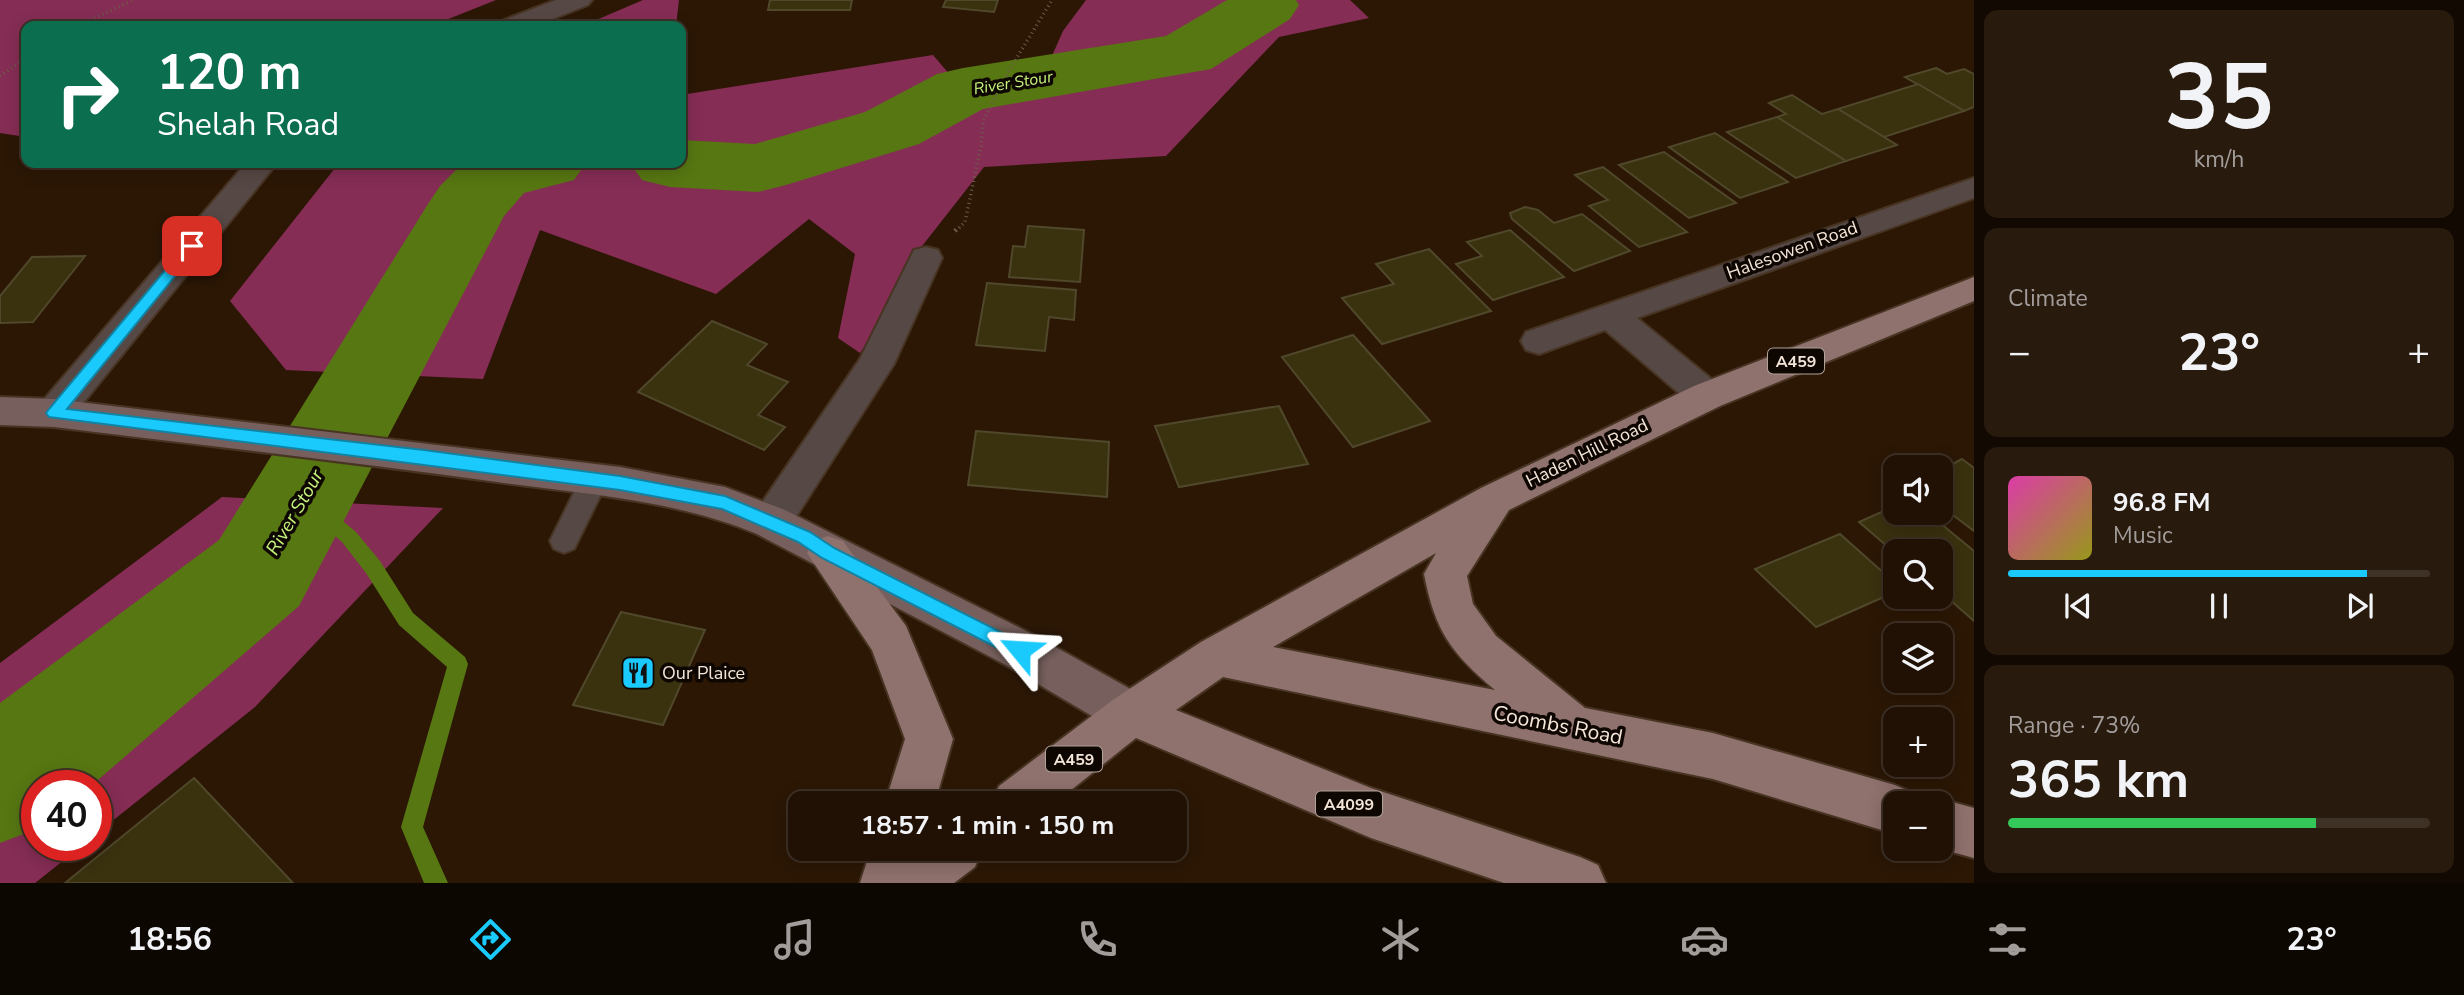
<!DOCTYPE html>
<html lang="en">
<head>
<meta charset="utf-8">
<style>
  body { margin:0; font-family:"Nunito Sans",sans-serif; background:#291a0e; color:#f1f3f6; height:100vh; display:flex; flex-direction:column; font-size:26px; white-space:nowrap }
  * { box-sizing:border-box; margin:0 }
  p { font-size:23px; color:#a29d9a }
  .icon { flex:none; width:38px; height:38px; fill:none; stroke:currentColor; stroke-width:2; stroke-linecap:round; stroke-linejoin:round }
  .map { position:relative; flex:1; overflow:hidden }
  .sheet { display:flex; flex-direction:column; gap:10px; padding:10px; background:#120902; width:490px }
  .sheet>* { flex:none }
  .hud { position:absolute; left:21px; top:21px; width:665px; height:147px; border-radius:14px; box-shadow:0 4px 18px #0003,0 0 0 2px #3e3126; background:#0b6e4f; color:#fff; overflow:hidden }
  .tools { position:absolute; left:1883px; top:455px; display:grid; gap:14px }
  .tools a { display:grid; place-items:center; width:70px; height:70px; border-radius:14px; background:#211104; box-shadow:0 4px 18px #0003,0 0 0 2px #3e3126; font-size:35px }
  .speed { position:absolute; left:21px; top:770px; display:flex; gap:14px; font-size:35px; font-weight:700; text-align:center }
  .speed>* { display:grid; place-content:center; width:91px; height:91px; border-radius:50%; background:#211104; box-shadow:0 4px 18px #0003,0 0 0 2px #3e3126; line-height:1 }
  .speed .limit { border:10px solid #d22; background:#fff; color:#111 }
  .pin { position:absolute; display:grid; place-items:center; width:60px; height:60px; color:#fff; margin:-30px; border-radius:14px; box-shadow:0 4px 10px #0006 }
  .me { position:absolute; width:77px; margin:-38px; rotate:297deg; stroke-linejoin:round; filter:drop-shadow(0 0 5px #0008) }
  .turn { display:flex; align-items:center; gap:24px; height:147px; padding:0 21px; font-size:32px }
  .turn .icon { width:91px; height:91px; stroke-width:2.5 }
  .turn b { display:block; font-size:49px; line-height:60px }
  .big { font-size:52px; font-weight:700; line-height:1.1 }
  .sheet .card { flex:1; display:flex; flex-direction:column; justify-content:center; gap:10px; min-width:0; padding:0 24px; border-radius:14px; background:#291a0e }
  .sheet .dial { align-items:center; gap:0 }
  .dial b { font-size:91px; line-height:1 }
  .song { display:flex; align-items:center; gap:21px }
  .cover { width:84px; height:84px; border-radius:10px; background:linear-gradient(135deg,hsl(320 70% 55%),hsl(60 70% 35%)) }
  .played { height:7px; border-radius:4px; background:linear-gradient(90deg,#1acafc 85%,#3e3126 85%) }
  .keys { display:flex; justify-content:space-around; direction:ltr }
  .heat { display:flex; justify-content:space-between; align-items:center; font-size:38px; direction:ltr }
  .charge { height:10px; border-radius:5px; background:linear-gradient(90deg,#34c759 73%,#3e3126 0) }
  .trip { position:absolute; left:788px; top:791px; width:399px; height:70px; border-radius:14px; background:#211104; box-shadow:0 4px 18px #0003,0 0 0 2px #3e3126; font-weight:700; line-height:70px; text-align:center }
  .menu { display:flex; height:112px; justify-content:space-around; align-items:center; background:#0d0702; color:#a29d9a }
  .menu .icon { width:49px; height:49px }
  .menu .active { color:#1acafc }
  .menu b { font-size:32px; color:#f1f3f6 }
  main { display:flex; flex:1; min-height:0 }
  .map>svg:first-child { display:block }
  .forest { fill:#862d55 }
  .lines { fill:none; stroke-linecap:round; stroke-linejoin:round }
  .stream { fill:#577712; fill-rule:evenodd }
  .river { fill:#577712; fill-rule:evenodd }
  .building { fill:#3a310f; stroke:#50482b; stroke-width:2 }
  .lane-casing { stroke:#483423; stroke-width:4 }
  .street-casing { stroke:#483423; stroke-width:4 }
  .secondary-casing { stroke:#483423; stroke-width:4 }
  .primary-casing { stroke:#483423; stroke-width:4 }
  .path-far1 { stroke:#6e5b4b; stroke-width:3.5; stroke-dasharray:1 3.5; stroke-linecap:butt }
  .path { stroke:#6e5b4b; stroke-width:4.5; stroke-dasharray:2 5; stroke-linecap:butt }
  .lane { fill:#564845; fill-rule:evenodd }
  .street { fill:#564845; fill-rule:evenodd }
  .secondary { fill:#765f5c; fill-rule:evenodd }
  .primary { fill:#8f716d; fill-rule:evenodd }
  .route { fill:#1acafc; stroke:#1183a4; stroke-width:2 }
  .labels { text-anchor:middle; stroke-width:7; stroke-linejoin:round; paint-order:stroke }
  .far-water-label { font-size:16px; font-style:italic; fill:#c5f37b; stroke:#0e0601 }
  .shield { fill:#0e0601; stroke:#afa298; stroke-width:2 }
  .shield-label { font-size:16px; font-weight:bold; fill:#f4e5d9 }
  .street-label { font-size:18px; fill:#f4e5d9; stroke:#0e0601 }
  .poi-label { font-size:18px; fill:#f4e5d9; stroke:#0e0601; text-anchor:start }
  .water-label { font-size:19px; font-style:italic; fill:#c5f37b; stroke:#0e0601 }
  .near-street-label { font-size:21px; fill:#f4e5d9; stroke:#0e0601 }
</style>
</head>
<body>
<main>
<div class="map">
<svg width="1974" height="883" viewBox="0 0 1974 883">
  <rect width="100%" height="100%" fill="#2c1705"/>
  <!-- forest -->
  <g class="forest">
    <polygon points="0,0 496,0 431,26 26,26 26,137 0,133"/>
    <polygon points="643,0 679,0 676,26 582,26"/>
    <polygon points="1086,0 1350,0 1369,18 1279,37 1166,156 984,167 919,250 888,311 860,353 838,338 855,254 809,219 716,294 540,230 483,379 286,370 230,301 339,163 681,163 681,95 933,55 963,90 1043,76 1063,31"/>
    <polygon points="222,497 443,508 255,707 96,834 96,786 37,786 37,845 83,845 35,883 0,883 0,663"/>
  </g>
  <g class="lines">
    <!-- stream -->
    <polygon class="stream" points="302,490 308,492 356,532 380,561 413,613 465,657 468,664 423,827 448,883 424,883 401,827 447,667 399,625 366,573 342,542 296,502 293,497 296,492"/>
    <!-- river -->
    <g class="river">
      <polygon points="1227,0 1296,0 1299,5 1290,19 1211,69 983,109 919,144 786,185 758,192 670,187 642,180 630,163 681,163 681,140 755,144 865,112 937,74 963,68 1166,36"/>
      <polygon points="463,163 586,163 574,180 524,193 504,216 299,606 91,786 37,786 37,829 0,843 0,703 219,540 428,204 440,186"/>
    </g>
  </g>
  <!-- building -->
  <g class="building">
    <polygon points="770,0 852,0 850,10 768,10"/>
    <polygon points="946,0 998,0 994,12 943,7"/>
    <polygon points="1936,68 1947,74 1964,69 1974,74 1974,107 1964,111 1905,77"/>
    <polygon points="1918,84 1964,111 1884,137 1838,109"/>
    <polygon points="1792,95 1822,114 1838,109 1897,145 1846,161 1777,117 1786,114 1769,103"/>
    <polygon points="1777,117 1846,161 1796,178 1727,132"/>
    <polygon points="1715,133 1788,182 1740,198 1669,147"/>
    <polygon points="1664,152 1736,203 1689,218 1619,165"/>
    <polygon points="1603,167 1687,232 1639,247 1589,206 1608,200 1575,175"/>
    <polygon points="1525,207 1538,210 1554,223 1582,214 1630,251 1574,271 1512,219 1510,213"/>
    <polygon points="1028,226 1084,230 1080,282 1009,277 1013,246 1025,247"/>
    <polygon points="1510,230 1564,277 1493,300 1456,264 1482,256 1467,242"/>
    <polygon points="1429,249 1491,311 1382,344 1342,298 1394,284 1376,264"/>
    <polygon points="85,256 33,322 0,323 0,296 32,257"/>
    <polygon points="987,283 1076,290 1074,320 1049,317 1045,351 976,345"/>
    <polygon points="712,321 767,344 747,365 788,382 758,415 785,427 764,450 638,392"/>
    <polygon points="1353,335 1430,421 1353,447 1282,357"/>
    <polygon points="1279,406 1308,464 1179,487 1155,426"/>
    <polygon points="976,431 1109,442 1107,497 968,485"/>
    <polygon points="1962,459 1974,468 1974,531 1941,506 1941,470"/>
    <polygon points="1895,506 1895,513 1928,513 1974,551 1974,621 1941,592 1941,551 1895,553 1859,522"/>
    <polygon points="1840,534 1895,583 1895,592 1816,627 1755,569"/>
    <polygon points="621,612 705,630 663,725 573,705"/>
    <polygon points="194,778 293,883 65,883"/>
  </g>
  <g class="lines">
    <defs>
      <polygon id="lane" points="594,469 604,472 608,480 578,541 574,549 564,553 554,549 550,541 584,472"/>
      <g id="street">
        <polygon points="556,0 592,0 588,5 535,26 500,26 504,20"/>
        <polygon points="246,163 277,163 67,423 54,427 41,423 35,413 41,403"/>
        <polygon points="1974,178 1974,198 1637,318 1720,386 1726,396 1720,406 1707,410 1694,406 1605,330 1539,354 1526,350 1521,341 1526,332"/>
        <polygon points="926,247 938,250 942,258 894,364 785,534 771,539 757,534 751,522 757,510 860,359 914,250"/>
      </g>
      <path id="secondary" d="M0,397L54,399L620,467L725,487L785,510L1036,636L1148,699L1154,714L1148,729L1131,736L1114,729L1004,664L757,534C676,500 584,494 497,482C350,462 202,445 54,427L0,425Z"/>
      <g id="primary">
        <path d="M1974,277V301L1720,406L1509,510L1467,576L1473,604L1496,636L1585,708L1713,733L1895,785L1913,793L1917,803H1895V834L1713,779L1223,677L1176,710L1371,788L1580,857L1598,865L1606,883H1504L1371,838L1136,738L1055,803H991L999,786L1114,699L1201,642L1481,488L1694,386ZM1436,553L1424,574C1435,631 1451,653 1495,690L1273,647Z"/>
        <polygon points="828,536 843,541 906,626 953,739 935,803 885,803 905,739 872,650 807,553 813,541"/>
        <polygon points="1941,799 1974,808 1974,858 1941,849 1941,803 1931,803"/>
        <polygon points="871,849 982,849 975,867 954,883 860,883"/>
      </g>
    </defs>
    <!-- lane casing -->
    <use href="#lane" class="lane-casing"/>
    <!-- street casing -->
    <use href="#street" class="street-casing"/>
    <!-- secondary casing -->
    <use href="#secondary" class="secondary-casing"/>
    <!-- primary casing -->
    <use href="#primary" class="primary-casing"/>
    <!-- path-far1 -->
    <g class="path-far1">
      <polyline points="78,26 133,0"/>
      <polyline points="0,76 26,58"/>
      <polyline points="959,228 965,222 981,146 983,121 1010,69 1052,0"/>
    </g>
    <!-- path -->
    <polyline class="path" points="955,231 960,226"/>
    <!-- lane -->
    <use href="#lane" class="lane"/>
    <!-- street -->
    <use href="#street" class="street"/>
    <!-- secondary -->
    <use href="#secondary" class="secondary"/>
    <!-- primary -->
    <use href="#primary" class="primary"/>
  </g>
  <!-- route -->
  <polygon class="route" points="192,242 199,246 197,249 67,409 424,450 620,476 725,496 810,532 834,548 1026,645 1029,650 1026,656 1020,659 1013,656 822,558 798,542 722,509 620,490 49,417 46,413 49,409 188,243"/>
  <!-- icons -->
  <defs>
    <symbol id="restaurant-square" viewBox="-11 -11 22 22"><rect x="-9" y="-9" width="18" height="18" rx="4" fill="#1acafc" stroke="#0e0601"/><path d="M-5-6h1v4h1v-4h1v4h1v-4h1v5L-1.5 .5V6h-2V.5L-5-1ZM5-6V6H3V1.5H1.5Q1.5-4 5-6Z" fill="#111"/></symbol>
  </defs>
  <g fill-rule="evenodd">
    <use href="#restaurant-square" x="619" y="654" width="38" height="38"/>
  </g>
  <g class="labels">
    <!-- far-water labels -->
    <g class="far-water-label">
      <text transform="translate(1013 82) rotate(-9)" y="6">River Stour</text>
    </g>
    <!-- shield labels -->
    <g class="shield">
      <rect x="1768" y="348.5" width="56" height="25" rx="5"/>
      <rect x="1046" y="746.5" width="56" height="25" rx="5"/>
      <rect x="1316" y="791.5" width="66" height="25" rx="5"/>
    </g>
    <g class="shield-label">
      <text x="1796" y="367">A459</text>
      <text x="1074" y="765">A459</text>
      <text x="1349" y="810">A4099</text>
    </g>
    <!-- street labels -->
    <g class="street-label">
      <text transform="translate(1792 250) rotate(-20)" y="6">Halesowen Road</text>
      <text transform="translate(1587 453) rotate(-26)" y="6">Haden Hill Road</text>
    </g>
    <!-- poi labels -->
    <g class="poi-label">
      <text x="662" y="679">Our Plaice</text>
    </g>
    <!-- water labels -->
    <g class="water-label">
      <text transform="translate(294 512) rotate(-60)" y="7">River Stour</text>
    </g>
    <!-- near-street labels -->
    <g class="near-street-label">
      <text transform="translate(1558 725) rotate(11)" y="7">Coombs Road</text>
    </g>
  </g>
</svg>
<div class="tools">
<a><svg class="icon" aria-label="sound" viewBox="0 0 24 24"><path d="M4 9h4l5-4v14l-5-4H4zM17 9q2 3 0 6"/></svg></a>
<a><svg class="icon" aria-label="search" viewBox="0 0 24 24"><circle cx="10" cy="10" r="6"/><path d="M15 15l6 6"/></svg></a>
<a><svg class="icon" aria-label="layers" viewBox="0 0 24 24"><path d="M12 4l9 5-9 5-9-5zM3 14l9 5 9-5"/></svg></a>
<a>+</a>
<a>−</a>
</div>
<div class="speed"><div class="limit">40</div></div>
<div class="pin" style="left:192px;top:246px;background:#d93025"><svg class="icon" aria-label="arrive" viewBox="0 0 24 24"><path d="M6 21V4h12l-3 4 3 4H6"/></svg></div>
<svg class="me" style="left:1020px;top:650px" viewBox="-20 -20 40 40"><path d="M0-17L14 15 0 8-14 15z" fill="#1acafc" stroke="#fff" stroke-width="4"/></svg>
<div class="trip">18:57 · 1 min · 150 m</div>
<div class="hud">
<div class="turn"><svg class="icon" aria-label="right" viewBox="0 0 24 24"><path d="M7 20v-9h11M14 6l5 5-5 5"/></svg><div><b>120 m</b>Shelah Road</div></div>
</div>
</div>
<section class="sheet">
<div class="card dial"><b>35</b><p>km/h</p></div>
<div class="card"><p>Climate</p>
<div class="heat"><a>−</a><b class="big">23°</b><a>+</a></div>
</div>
<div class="card">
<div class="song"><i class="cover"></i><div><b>96.8 FM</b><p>Music</p></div></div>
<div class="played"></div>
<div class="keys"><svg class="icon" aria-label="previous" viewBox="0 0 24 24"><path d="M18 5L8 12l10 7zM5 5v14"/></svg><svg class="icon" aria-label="pause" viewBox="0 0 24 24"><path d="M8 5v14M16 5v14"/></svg><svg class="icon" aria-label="next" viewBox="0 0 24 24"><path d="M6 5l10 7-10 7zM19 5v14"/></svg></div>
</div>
<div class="card"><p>Range · 73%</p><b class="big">365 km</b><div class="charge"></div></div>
</section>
</main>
<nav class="menu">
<b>18:56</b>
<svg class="icon active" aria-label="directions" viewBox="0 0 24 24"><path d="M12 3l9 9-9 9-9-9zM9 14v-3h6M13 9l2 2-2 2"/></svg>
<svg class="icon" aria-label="music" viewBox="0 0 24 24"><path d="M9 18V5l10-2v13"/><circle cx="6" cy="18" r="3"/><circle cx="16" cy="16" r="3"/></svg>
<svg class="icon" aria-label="phone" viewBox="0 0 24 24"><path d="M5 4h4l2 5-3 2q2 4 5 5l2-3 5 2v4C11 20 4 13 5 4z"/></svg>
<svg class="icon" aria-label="climate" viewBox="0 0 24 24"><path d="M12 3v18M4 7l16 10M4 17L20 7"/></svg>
<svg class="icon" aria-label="car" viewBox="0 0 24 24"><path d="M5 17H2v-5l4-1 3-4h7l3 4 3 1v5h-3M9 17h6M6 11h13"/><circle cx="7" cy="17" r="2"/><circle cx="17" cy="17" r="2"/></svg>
<svg class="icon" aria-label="filters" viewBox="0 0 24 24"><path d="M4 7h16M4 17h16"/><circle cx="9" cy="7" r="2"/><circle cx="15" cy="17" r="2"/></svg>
<b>23°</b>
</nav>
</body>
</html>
